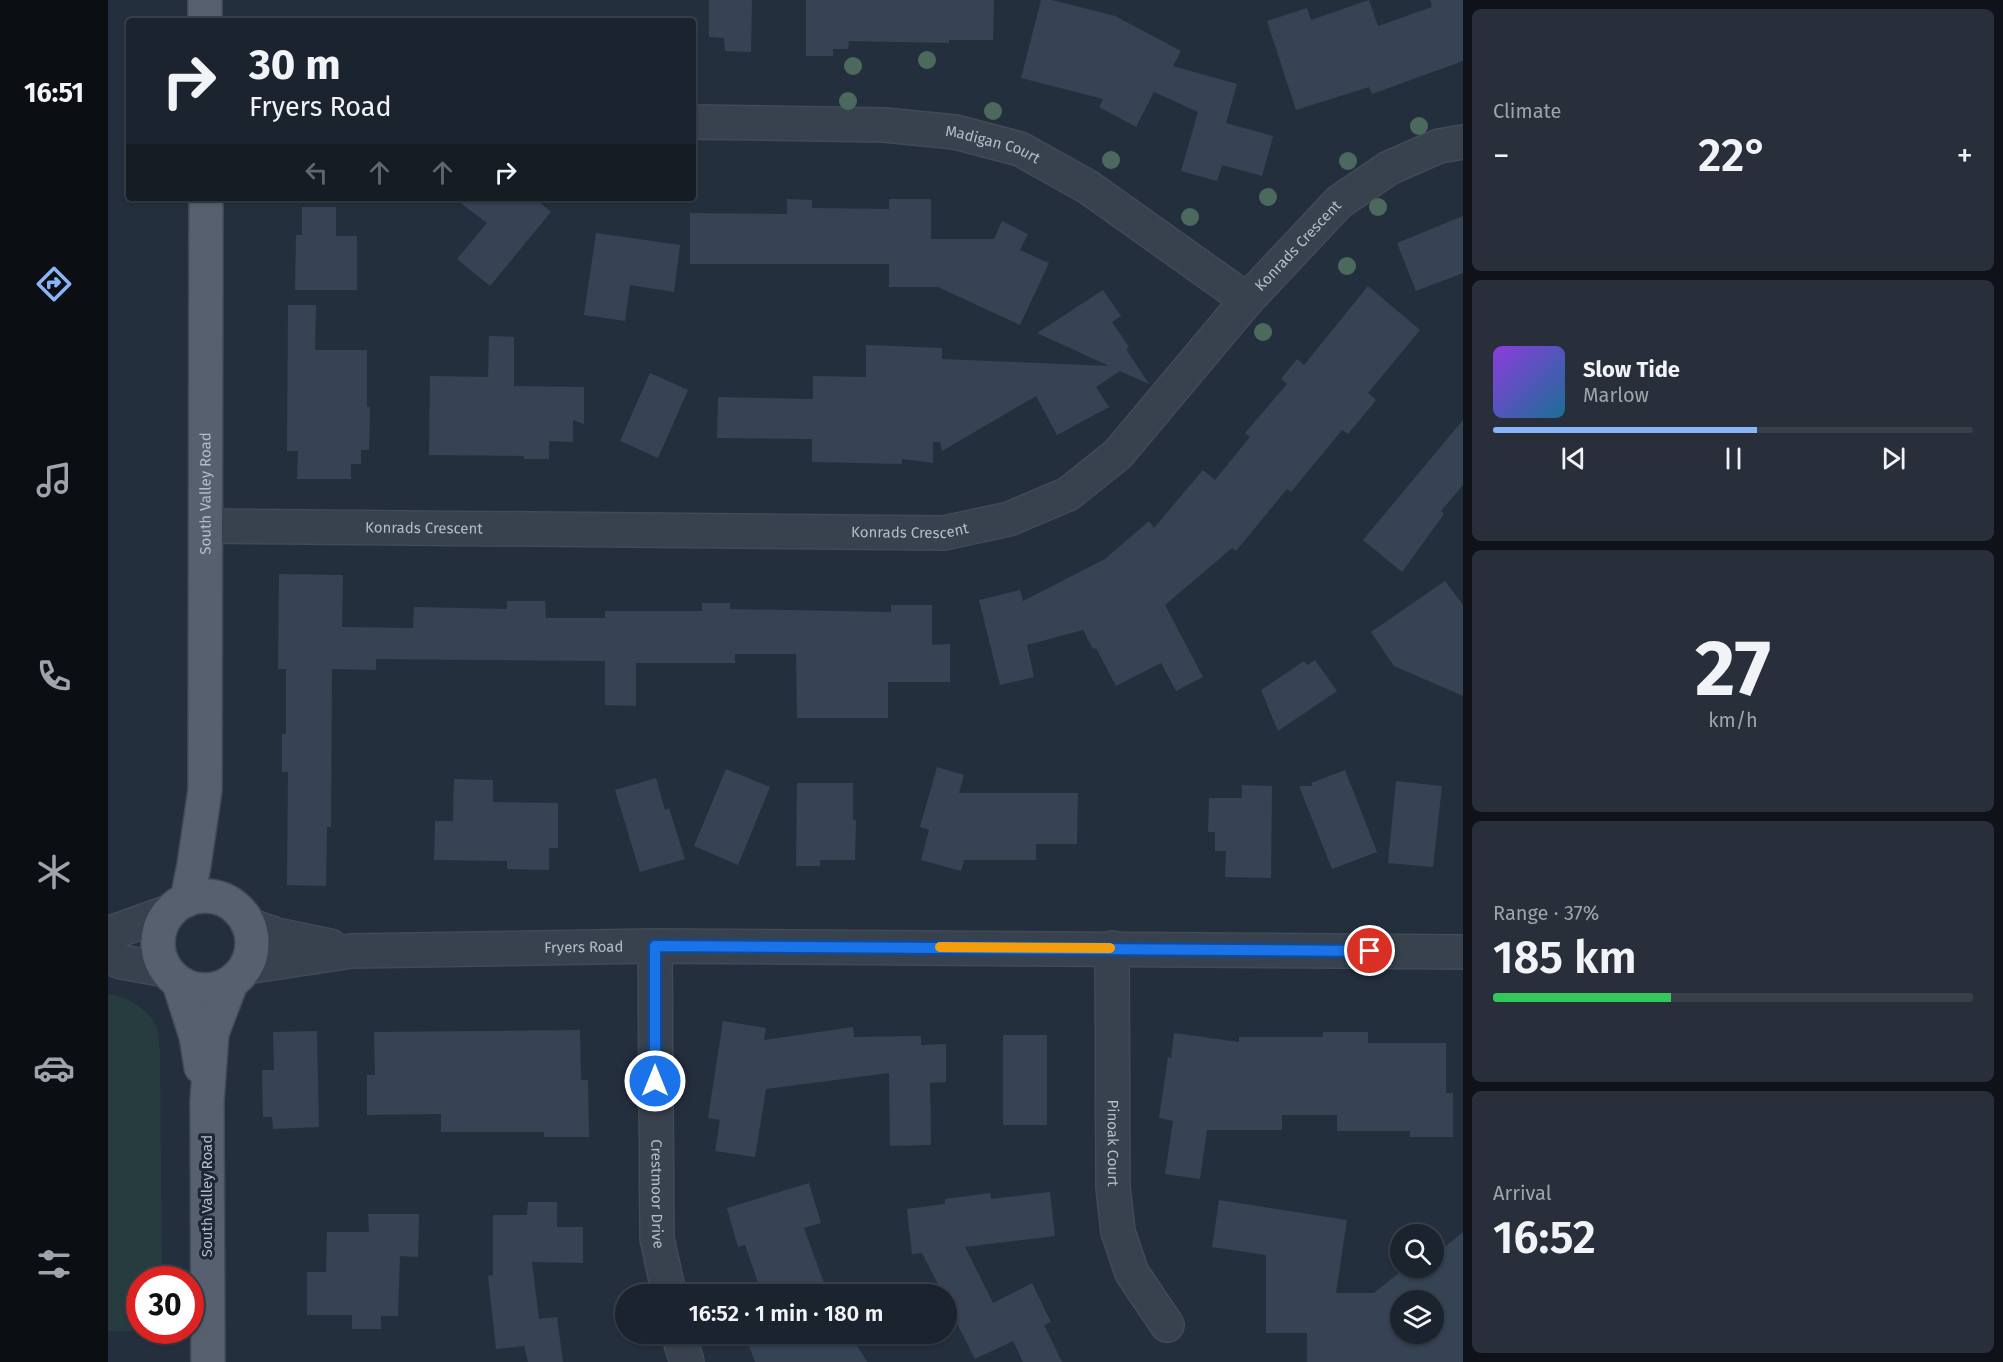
<!DOCTYPE html>
<html lang="en">
<head>
<meta charset="utf-8">
<style>
  body { margin:0; font-family:"Fira Sans",sans-serif; background:#282f3a; color:#f1f3f6; height:100vh; display:flex; flex-direction:column; font-size:22px; white-space:nowrap }
  * { box-sizing:border-box; margin:0 }
  p { font-size:20px; color:#a0a4aa }
  .icon { flex:none; width:33px; height:33px; fill:none; stroke:currentColor; stroke-width:2; stroke-linecap:round; stroke-linejoin:round }
  .map { position:relative; flex:1; overflow:hidden }
  .side { display:flex; flex-direction:column; gap:9px; padding:9px; background:#0f1319; width:540px }
  .side>* { flex:none }
  .hud { position:absolute; left:18px; top:18px; width:570px; height:183px; border-radius:6px; box-shadow:0 2px 4px #0004,0 0 0 2px #39404a; background:#1b232e; color:#f1f3f6; overflow:hidden }
  .tools { position:absolute; left:1282px; top:1224px; display:grid; gap:12px }
  .tools a { display:grid; place-items:center; width:54px; height:54px; border-radius:50%; background:#1b232e; box-shadow:0 2px 4px #0004,0 0 0 2px #39404a; font-size:30px }
  .speed { position:absolute; left:18px; top:1266px; display:flex; gap:12px; font-size:30px; font-weight:700; text-align:center }
  .speed>* { display:grid; place-content:center; width:78px; height:78px; border-radius:50%; background:#1b232e; box-shadow:0 2px 4px #0004,0 0 0 2px #39404a; line-height:1 }
  .speed .limit { border:9px solid #d22; background:#fff; color:#111 }
  .pin { position:absolute; display:grid; place-items:center; width:51px; height:51px; color:#fff; margin:-26px; border:3px solid #fff; border-radius:50%; box-shadow:0 2px 6px #0007 }
  .me { position:absolute; width:66px; margin:-33px; rotate:0deg; stroke-linejoin:round; filter:drop-shadow(0 0 4px #0008) }
  .turn { display:flex; align-items:center; gap:21px; height:126px; padding:0 24px; font-size:27px }
  .turn .icon { width:78px; height:78px; stroke-width:2.5 }
  .turn b { display:block; font-size:42px; line-height:51px }
  .lanes { display:flex; align-items:center; height:57px; padding:0 24px; background:#0003; justify-content:center; gap:30px; direction:ltr }
  .lanes .off { opacity:.35 }
  .big { font-size:45px; font-weight:600; line-height:1.1 }
  .side .tile { flex:1; display:flex; flex-direction:column; justify-content:center; gap:9px; min-width:0; padding:0 21px; border-radius:9px; background:#282f3a }
  .side .dial { align-items:center; gap:0 }
  .dial b { font-size:78px; line-height:1 }
  .song { display:flex; align-items:center; gap:18px }
  .cover { width:72px; height:72px; border-radius:9px; background:linear-gradient(135deg,hsl(270 70% 55%),hsl(200 70% 35%)) }
  .played { height:6px; border-radius:3px; background:linear-gradient(90deg,#8ab4f8 55%,#39404a 55%) }
  .keys { display:flex; justify-content:space-around; direction:ltr }
  .heat { display:flex; justify-content:space-between; align-items:center; font-size:33px; direction:ltr }
  .charge { height:9px; border-radius:4px; background:linear-gradient(90deg,#34c759 37%,#39404a 0) }
  .trip { position:absolute; left:507px; top:1284px; width:342px; height:60px; border-radius:30px; background:#1b232e; box-shadow:0 2px 4px #0004,0 0 0 2px #39404a; font-weight:600; line-height:60px; text-align:center }
  main { display:flex; flex:1; min-height:0 }
  .dock { display:flex; flex-direction:column; width:108px; justify-content:space-around; align-items:center; background:#0b0e12; color:#a0a4aa }
  .dock .icon { width:42px; height:42px }
  .dock .active { color:#8ab4f8 }
  .dock b { font-size:27px; color:#f1f3f6 }
  .map>svg:first-child { display:block }
  .green { fill:#263c3f }
  .building { fill:#364354; fill-rule:evenodd }
  .lines { fill:none; stroke-linecap:round; stroke-linejoin:round }
  .minor-casing { stroke:#414a57; stroke-width:36 }
  .major-casing { stroke:#414a57; stroke-width:36 }
  .minor { stroke:#38414e; stroke-width:33 }
  .major { stroke:#56606e; stroke-width:33 }
  .tree { fill:#4b6a5d }
  .route-casing { stroke:#114b97; stroke-width:15 }
  .route { stroke:#1a73e8; stroke-width:10 }
  .slow { stroke:#f59e0b; stroke-width:10 }
  .labels { text-anchor:middle; stroke-width:6; stroke-linejoin:round; paint-order:stroke }
  .street-label { font-size:15px; fill:#b4bcc9; stroke:#1d2633 }
</style>
</head>
<body>
<main>
<nav class="dock">
<b>16:51</b>
<svg class="icon active" aria-label="directions" viewBox="0 0 24 24"><path d="M12 3l9 9-9 9-9-9zM9 14v-3h6M13 9l2 2-2 2"/></svg>
<svg class="icon" aria-label="music" viewBox="0 0 24 24"><path d="M9 18V5l10-2v13"/><circle cx="6" cy="18" r="3"/><circle cx="16" cy="16" r="3"/></svg>
<svg class="icon" aria-label="phone" viewBox="0 0 24 24"><path d="M5 4h4l2 5-3 2q2 4 5 5l2-3 5 2v4C11 20 4 13 5 4z"/></svg>
<svg class="icon" aria-label="climate" viewBox="0 0 24 24"><path d="M12 3v18M4 7l16 10M4 17L20 7"/></svg>
<svg class="icon" aria-label="car" viewBox="0 0 24 24"><path d="M5 17H2v-5l4-1 3-4h7l3 4 3 1v5h-3M9 17h6M6 11h13"/><circle cx="7" cy="17" r="2"/><circle cx="17" cy="17" r="2"/></svg>
<svg class="icon" aria-label="filters" viewBox="0 0 24 24"><path d="M4 7h16M4 17h16"/><circle cx="9" cy="7" r="2"/><circle cx="15" cy="17" r="2"/></svg>
</nav>
<div class="map">
<svg width="1355" height="1362" viewBox="0 0 1355 1362">
  <rect width="100%" height="100%" fill="#242f3e"/>
  <!-- green -->
  <path class="green" d="M0,994C19,996 41,1009 49,1028C51,1035 51,1044 52,1052L54,1279L32,1280V1330L54,1331H0Z"/>
  <!-- building -->
  <g class="building">
    <polygon points="601,0 644,0 643,52 617,51 616,38 601,37"/>
    <polygon points="698,0 886,0 885,40 841,40 841,43 741,41 740,49 725,49 725,56 698,56"/>
    <polygon points="933,0 944,0 1007,16 1073,51 1065,66 1129,84 1118,123 1165,136 1154,176 1114,165 1109,181 1073,171 1090,112 1046,92 1028,127 991,107 995,99 913,78"/>
    <polygon points="1261,0 1270,26 1324,7 1322,0 1355,0 1355,61 1264,94 1261,87 1188,110 1159,21 1199,8 1203,20"/>
    <polygon points="346,198 426,198 443,212 382,286 349,259 379,223"/>
    <polygon points="679,199 704,200 704,208 781,209 781,199 823,199 823,239 886,239 894,221 920,234 912,250 941,263 912,325 830,287 781,287 781,264 582,264 582,213 679,214"/>
    <polygon points="194,207 228,207 228,236 249,236 249,290 187,290 188,235 194,235"/>
    <polygon points="1355,216 1355,273 1308,291 1289,243"/>
    <polygon points="488,233 572,245 566,292 522,285 517,321 476,315"/>
    <polygon points="1260,286 1312,330 1260,393 1268,400 1240,434 1234,430 1183,492 1179,489 1128,551 1124,548 1057,605 1095,677 1068,691 1053,663 1008,686 988,648 985,649 975,630 919,645 926,677 892,685 871,600 912,590 915,601 997,559 1041,521 1046,528 1095,470 1107,480 1142,437 1137,433 1179,384 1173,379 1189,359 1196,365"/>
    <polygon points="995,290 1013,316 1004,322 1021,347 1018,349 1041,384 1012,371 988,387 1001,407 949,435 928,396 834,451 832,442 825,442 825,463 794,459 794,464 704,462 704,439 609,438 610,397 705,399 705,376 758,377 758,345 834,348 834,359 1001,366 929,333"/>
    <polygon points="180,305 208,305 207,350 259,350 259,407 262,407 261,450 253,450 253,464 243,464 243,479 189,479 190,451 179,451"/>
    <polygon points="381,336 406,337 406,386 476,387 476,424 465,420 465,442 441,441 441,459 416,459 416,456 321,455 322,376 380,377"/>
    <polygon points="542,373 580,390 550,458 512,441"/>
    <polygon points="1355,420 1355,485 1333,511 1336,514 1294,572 1255,540"/>
    <polygon points="171,574 235,575 234,627 305,628 306,607 399,609 399,601 437,601 438,618 497,618 497,611 594,611 594,603 622,603 622,609 783,612 783,605 824,605 824,645 842,644 842,682 780,682 780,718 689,718 688,654 627,654 627,663 528,663 528,706 497,705 497,661 268,659 268,670 224,669 223,827 219,827 218,886 179,885 180,772 174,772 174,734 178,734 178,669 170,669"/>
    <polygon points="1337,581 1355,605 1355,696 1286,666 1263,632"/>
    <polygon points="1207,660 1229,691 1170,731 1153,690 1196,661 1199,665"/>
    <polygon points="829,767 856,775 851,793 970,793 969,844 928,844 928,860 856,860 853,871 813,860 821,830 812,827"/>
    <polygon points="618,769 662,787 630,865 586,846"/>
    <polygon points="1237,770 1269,852 1224,869 1191,786 1205,786 1203,783"/>
    <polygon points="548,778 557,810 561,808 577,859 532,872 507,790"/>
    <polygon points="346,779 385,780 385,802 450,803 450,848 441,848 441,870 399,869 399,861 326,860 327,821 345,821"/>
    <polygon points="1288,781 1334,786 1325,867 1280,863"/>
    <polygon points="689,783 745,783 745,820 748,820 747,860 712,860 712,866 688,866"/>
    <polygon points="1134,785 1164,786 1163,878 1117,877 1118,851 1107,851 1107,832 1100,832 1101,798 1134,798"/>
    <polygon points="615,1021 658,1028 656,1040 745,1027 746,1037 813,1036 813,1045 838,1044 838,1082 822,1083 823,1145 782,1146 781,1073 658,1089 647,1157 607,1151 612,1120 600,1118"/>
    <polygon points="472,1030 473,1080 480,1080 481,1137 436,1137 436,1132 333,1132 333,1114 259,1115 259,1075 267,1075 266,1032"/>
    <polygon points="209,1031 211,1127 165,1129 164,1117 155,1117 154,1070 166,1070 165,1032"/>
    <polygon points="1215,1032 1260,1032 1260,1043 1338,1043 1338,1093 1345,1093 1345,1137 1302,1137 1302,1131 1229,1131 1229,1115 1174,1115 1174,1130 1099,1130 1092,1179 1057,1174 1065,1121 1051,1118 1060,1057 1063,1058 1066,1033 1131,1042 1131,1037 1215,1037"/>
    <rect x="895" y="1035" width="44" height="90"/>
    <polygon points="701,1183 713,1223 696,1228 720,1294 654,1294 637,1245 630,1247 619,1208"/>
    <polygon points="942,1192 947,1236 857,1247 885,1303 924,1283 943,1322 936,1325 954,1362 915,1362 905,1341 867,1359 838,1302 838,1294 835,1294 814,1253 804,1254 799,1209 837,1204 837,1199 882,1193 883,1199"/>
    <path d="M1111,1200L1239,1220L1228,1293H1266L1297,1268H1326V1256L1355,1232V1362H1199V1333H1158V1255L1104,1247ZM1293,1300H1326V1334H1293Z"/>
    <polygon points="420,1202 449,1202 449,1227 475,1227 475,1263 424,1262 431,1319 449,1317 455,1362 420,1362 416,1346 388,1349 380,1276 385,1275 385,1215 419,1215"/>
    <polygon points="260,1214 311,1214 310,1257 292,1256 290,1316 273,1316 273,1329 244,1329 244,1315 199,1315 199,1272 218,1272 219,1232 261,1232"/>
    <polygon points="637,1334 742,1334 759,1362 647,1362"/>
  </g>
  <g class="lines">
    <defs>
      <g id="minor">
        <path id="s1" d="M585,122L776,125L847,132L912,149L980,187L1139,300"/>
        <path id="s2" d="M98,526L836,533L901,519L960,494L1010,454L1139,300L1231,202L1281,168L1331,146L1355,142"/>
        <polyline points="140,925 169,935 222,946"/>
        <polyline points="0,934 61,912"/>
        <path id="s3" d="M547,946L549,1238L561,1294"/>
        <path id="s4" d="M1004,948L1005,1187L1010,1232L1024,1273L1059,1325"/>
        <polyline points="0,957 14,962 58,970"/>
        <path id="s5" d="M138,967L244,951L547,946L1355,952"/>
        <polyline points="570,1334 579,1362"/>
      </g>
      <g id="major">
        <polyline points="97,0 97,21"/>
        <circle cx="97" cy="943" r="47"/>
        <path id="s6" d="M79,900L86,865L97,790L98,198"/>
        <polyline points="71,983 88,1036 93,1067"/>
        <polyline points="100,1362 99,1101 104,1033 123,983"/>
      </g>
    </defs>
    <!-- minor casing -->
    <use href="#minor" class="minor-casing"/>
    <!-- major casing -->
    <use href="#major" class="major-casing"/>
    <!-- minor -->
    <use href="#minor" class="minor"/>
    <!-- major -->
    <use href="#major" class="major"/>
  </g>
  <!-- trees -->
  <g class="tree">
    <circle cx="819" cy="60" r="9"/>
    <circle cx="745" cy="66" r="9"/>
    <circle cx="740" cy="101" r="9"/>
    <circle cx="885" cy="111" r="9"/>
    <circle cx="1311" cy="126" r="9"/>
    <circle cx="1003" cy="160" r="9"/>
    <circle cx="1240" cy="161" r="9"/>
    <circle cx="1160" cy="197" r="9"/>
    <circle cx="1270" cy="207" r="9"/>
    <circle cx="1082" cy="217" r="9"/>
    <circle cx="1239" cy="266" r="9"/>
    <circle cx="1155" cy="332" r="9"/>
  </g>
  <g class="lines">
    <defs>
      <polyline id="route" points="547,1081 547,946 1262,951"/>
    </defs>
    <!-- route casing -->
    <use href="#route" class="route-casing"/>
    <!-- route -->
    <use href="#route" class="route"/>
    <!-- slow -->
    <polyline class="slow" points="832,947 1002,948"/>
  </g>
  <g class="labels">
    <!-- street labels -->
    <g class="street-label">
      <text dy="5" stroke="none"><textPath href="#s1" startOffset="302">Madigan Court</textPath></text>
      <text dy="5" stroke="none"><textPath href="#s2" startOffset="1208">Konrads Crescent</textPath></text>
      <text dy="5" stroke="none"><textPath href="#s6" startOffset="408">South Valley Road</textPath></text>
      <text dy="5" stroke="none"><textPath href="#s2" startOffset="218">Konrads Crescent</textPath></text>
      <text dy="5" stroke="none"><textPath href="#s2" startOffset="704">Konrads Crescent</textPath></text>
      <text dy="5" stroke="none"><textPath href="#s5" startOffset="339">Fryers Road</textPath></text>
      <text dy="5" stroke="none"><textPath href="#s4" startOffset="195">Pinoak Court</textPath></text>
      <text dy="5" stroke="none"><textPath href="#s3" startOffset="248">Crestmoor Drive</textPath></text>
      <text transform="translate(99 1196) rotate(-90)" y="5">South Valley Road</text>
    </g>
  </g>
</svg>
<div class="tools">
<a><svg class="icon" aria-label="search" viewBox="0 0 24 24"><circle cx="10" cy="10" r="6"/><path d="M15 15l6 6"/></svg></a>
<a><svg class="icon" aria-label="layers" viewBox="0 0 24 24"><path d="M12 4l9 5-9 5-9-5zM3 14l9 5 9-5"/></svg></a>
</div>
<div class="speed"><div class="limit">30</div></div>
<div class="pin" style="left:1262px;top:951px;background:#d93025"><svg class="icon" aria-label="arrive" viewBox="0 0 24 24"><path d="M6 21V4h12l-3 4 3 4H6"/></svg></div>
<svg class="me" style="left:547px;top:1081px" viewBox="-20 -20 40 40"><circle r="17" fill="#1a73e8" stroke="#fff" stroke-width="3"/><path d="M0-11L8 9 0 5-8 9z" fill="#fff"/></svg>
<div class="trip">16:52 · 1 min · 180 m</div>
<div class="hud">
<div class="turn"><svg class="icon" aria-label="right" viewBox="0 0 24 24"><path d="M7 20v-9h11M14 6l5 5-5 5"/></svg><div><b>30 m</b>Fryers Road</div></div>
<div class="lanes"><svg class="icon off" aria-label="left" viewBox="0 0 24 24"><path d="M17 20v-9H6M10 6l-5 5 5 5"/></svg><svg class="icon off" aria-label="ahead" viewBox="0 0 24 24"><path d="M12 20V5M6 11l6-6 6 6"/></svg><svg class="icon off" aria-label="ahead" viewBox="0 0 24 24"><path d="M12 20V5M6 11l6-6 6 6"/></svg><svg class="icon" aria-label="right" viewBox="0 0 24 24"><path d="M7 20v-9h11M14 6l5 5-5 5"/></svg></div>
</div>
</div>
<section class="side">
<div class="tile"><p>Climate</p>
<div class="heat"><a>−</a><b class="big">22°</b><a>+</a></div>
</div>
<div class="tile">
<div class="song"><i class="cover"></i><div><b>Slow Tide</b><p>Marlow</p></div></div>
<div class="played"></div>
<div class="keys"><svg class="icon" aria-label="previous" viewBox="0 0 24 24"><path d="M18 5L8 12l10 7zM5 5v14"/></svg><svg class="icon" aria-label="pause" viewBox="0 0 24 24"><path d="M8 5v14M16 5v14"/></svg><svg class="icon" aria-label="next" viewBox="0 0 24 24"><path d="M6 5l10 7-10 7zM19 5v14"/></svg></div>
</div>
<div class="tile dial"><b>27</b><p>km/h</p></div>
<div class="tile"><p>Range · 37%</p><b class="big">185 km</b><div class="charge"></div></div>
<div class="tile"><p>Arrival</p><b class="big">16:52</b></div>
</section>
</main>
</body>
</html>
